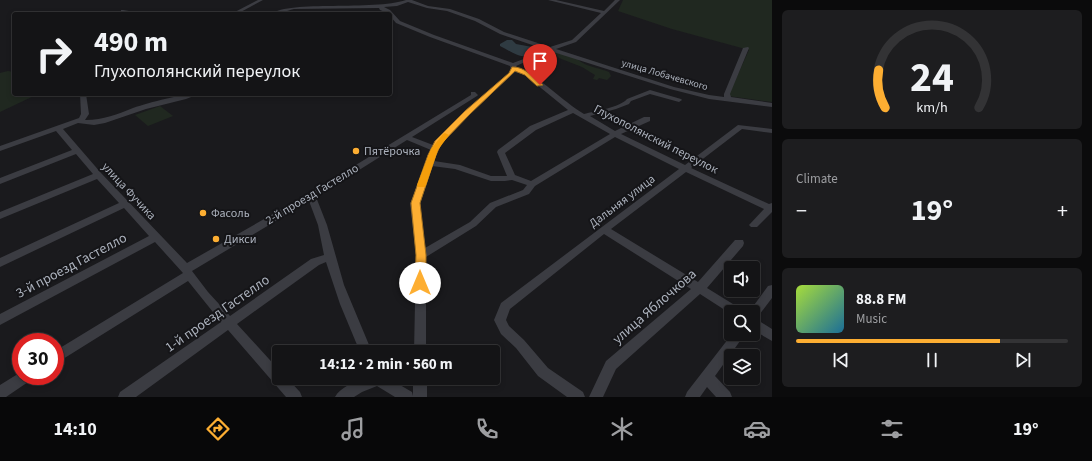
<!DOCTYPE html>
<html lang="en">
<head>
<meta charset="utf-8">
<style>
  body { margin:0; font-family:"Source Sans 3",sans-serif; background:#1d1d1f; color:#f1f3f6; height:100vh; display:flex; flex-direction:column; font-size:15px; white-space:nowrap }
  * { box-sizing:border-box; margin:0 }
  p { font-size:13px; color:#9d9ea1 }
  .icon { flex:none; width:22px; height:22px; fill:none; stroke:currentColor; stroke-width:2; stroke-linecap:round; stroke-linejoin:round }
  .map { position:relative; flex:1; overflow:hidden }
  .panel { display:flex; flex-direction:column; gap:10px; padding:10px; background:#0b0b0c; width:320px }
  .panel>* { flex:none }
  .banner { position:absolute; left:12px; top:12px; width:380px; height:84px; border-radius:4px; box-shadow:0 2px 6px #0003,0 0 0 1px #333335; background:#141416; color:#f1f3f6; overflow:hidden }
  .controls { position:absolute; left:724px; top:261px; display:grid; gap:8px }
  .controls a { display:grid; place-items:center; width:36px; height:36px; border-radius:4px; background:#141416; box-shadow:0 2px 6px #0003,0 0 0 1px #333335; font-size:20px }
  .speed { position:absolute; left:12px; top:333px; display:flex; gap:8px; font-size:20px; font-weight:700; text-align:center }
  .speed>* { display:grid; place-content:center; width:52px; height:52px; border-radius:50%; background:#141416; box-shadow:0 2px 6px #0003,0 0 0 1px #333335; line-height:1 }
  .speed .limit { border:6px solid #d22; background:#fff; color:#111 }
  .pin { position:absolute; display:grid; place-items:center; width:34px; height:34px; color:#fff; margin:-41px -17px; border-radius:50% 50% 50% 0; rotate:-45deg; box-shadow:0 0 4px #0007 }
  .pin .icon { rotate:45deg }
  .me { position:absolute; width:44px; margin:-22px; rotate:0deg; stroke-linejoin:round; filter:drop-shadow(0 0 3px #0008) }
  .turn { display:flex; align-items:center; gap:14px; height:84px; padding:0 16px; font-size:18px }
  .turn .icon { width:52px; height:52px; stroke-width:2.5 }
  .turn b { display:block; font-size:28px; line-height:34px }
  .big { font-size:30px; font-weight:700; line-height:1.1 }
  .panel .widget { flex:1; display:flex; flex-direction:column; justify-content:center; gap:6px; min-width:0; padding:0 14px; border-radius:6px; background:#1d1d1f }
  .panel .dial { align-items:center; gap:0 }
  .dial svg { height:104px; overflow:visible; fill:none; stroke:#333335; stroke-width:7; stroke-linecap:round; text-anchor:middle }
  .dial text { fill:#f1f3f6; stroke:none }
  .song { display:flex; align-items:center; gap:12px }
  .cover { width:48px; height:48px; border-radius:6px; background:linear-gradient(135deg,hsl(80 70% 55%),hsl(200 70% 35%)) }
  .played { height:4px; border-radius:2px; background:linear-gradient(90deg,#fdae32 75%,#333335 75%) }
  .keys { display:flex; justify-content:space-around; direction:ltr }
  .heat { display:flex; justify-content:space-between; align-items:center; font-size:22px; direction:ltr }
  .trip { position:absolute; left:272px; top:345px; width:228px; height:40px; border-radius:4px; background:#141416; box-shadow:0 2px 6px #0003,0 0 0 1px #333335; font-weight:700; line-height:40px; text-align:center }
  .dock { display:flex; height:64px; justify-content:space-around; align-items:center; background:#080809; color:#9d9ea1 }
  .dock .icon { width:28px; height:28px }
  .dock .selected { color:#fdae32 }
  .dock b { font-size:18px; color:#f1f3f6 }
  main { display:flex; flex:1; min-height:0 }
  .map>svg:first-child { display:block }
  .green { fill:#202820 }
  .water { fill:#2f3b42 }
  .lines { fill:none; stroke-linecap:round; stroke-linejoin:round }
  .minor { fill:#3b3c42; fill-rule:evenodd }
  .route { fill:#fdae32; stroke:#a47120 }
  .slow { fill:#f59e0b }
  .poi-dot { fill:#fdae32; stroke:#151518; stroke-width:1.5 }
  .labels { text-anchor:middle; stroke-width:4; stroke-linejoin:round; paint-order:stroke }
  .far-street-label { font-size:10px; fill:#acb2bd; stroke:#151518 }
  .street-label { font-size:12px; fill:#acb2bd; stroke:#151518 }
  .poi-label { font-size:12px; fill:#acb2bd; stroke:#151518; text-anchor:start }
  .near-street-label { font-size:14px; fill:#acb2bd; stroke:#151518 }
</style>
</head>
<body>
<main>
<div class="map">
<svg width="772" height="397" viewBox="0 0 772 397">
  <rect width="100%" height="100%" fill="#1a1a1d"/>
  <!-- green -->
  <g class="green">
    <polygon points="623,0 772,0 772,102 728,96 749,50 672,29 618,11"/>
    <path d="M552,51L577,58C582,66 600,68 609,72L611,76L607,80L599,78L597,80L593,79L595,75L582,67L559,58Z"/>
    <polygon points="8,71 14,72 14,94 38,94 0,112 0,73"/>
    <polygon points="160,106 173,116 148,126 135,115"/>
  </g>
  <!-- water -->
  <path class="water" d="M507,40H512L516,44L543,49C526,63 517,55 500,46V44Z"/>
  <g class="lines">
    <!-- minor -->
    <g class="minor">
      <polygon points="258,0 263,0 237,14 231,14"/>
      <path d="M406,0H412L428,6L450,9L479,19L504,32L550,47L572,40L601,13L548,0H556L604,11L615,0H620L576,42L556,49L674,87L709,95L724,97V94L743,48L748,47L749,48L730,94L731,97L772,103V107L709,99L670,89L550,51L516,66L517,68C542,78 561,100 584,114C595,111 621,107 627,99L650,90L681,99L682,100L679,102L650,94L631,101L629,104L616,109L590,116L615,131L644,117H650V121L621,134L685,165L738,125L772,129V133L742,129L691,168L769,204L772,203V212L757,227H751L749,225L764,209L686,172L611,229L698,282L735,240H743L744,243L743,246L707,288L741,309L743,312H731V314L700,294L616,369L603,397H589L606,361L691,289L604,234L510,309L506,320L509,326L524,340L548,368L583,392L585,397H567L538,376L516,348L501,334L494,320L501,303L679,169L615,137L535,186L529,194L496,207L476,226L426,257V352H414L416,255L410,204L431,150L407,140L316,197L327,225L344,285L372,352H360L340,304L326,262L319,265L237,324L279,370V378H287L300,392L302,397H286L228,330L136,397H118L120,392L221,322L188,281L55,364V351L183,273L155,242L0,325V314L149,236L124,208L0,267V258L119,203L97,179L0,219V212L93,174L76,154L0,184V178L72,150L56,131L0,151V146L79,118L81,114L80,94H86L89,114L85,120H86C103,120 118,114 133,108C151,102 181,94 199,94L186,99L146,109L105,123L94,125L78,123L63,129L101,173L187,263L308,194L471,95V92H475L478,95L477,96L412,137L433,145L465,112L509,73L511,69L510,66L430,37L396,23L390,16V14L380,10L379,8L294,9C286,11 278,14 271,14C290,0 373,11 406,0ZM408,2L427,8L447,11L475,21L500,34L544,49L529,57L513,63L434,35L400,21L390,10L384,7L397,6ZM515,72L525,75L568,110L530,126L498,150L497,152L507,176H491L460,165L434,161L441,144L469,114ZM573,113L610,134L531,181L515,175L505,153L536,130ZM432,166L455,169L491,181H505L512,180L527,185L523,190L490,203L470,222L425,248L420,204ZM309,201L318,225L324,255L311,259L230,316L208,292L192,271Z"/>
      <polygon points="123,10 141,13 143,14 121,12 121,10"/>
      <polygon points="772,285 772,298 756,319 772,329 772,341 753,330 753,312 749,312 768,286"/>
      <polygon points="732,334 745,334 715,376 730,392 732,397 716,397 707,387 700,397 685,397 687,392"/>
      <polygon points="21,372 21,376 33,376 31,380 6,397 0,397 0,385"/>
      <path d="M365,378H388L412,392L413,396V378H427V397H395L377,386L362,392L354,397H335C340,387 355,382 365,378Z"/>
    </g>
  </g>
  <!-- route -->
  <path class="route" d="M512,67C523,66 535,77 543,85L537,86L525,75L515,71L470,114L441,144L436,155L420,203L426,255V283L424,286L420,287L417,286L415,283L416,255L411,203L428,155L435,141L465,111L509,73Z"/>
  <!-- slow -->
  <polygon class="slow" points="445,133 449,135 438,150 426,185 425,187 418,187 417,185 431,149 443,134"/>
  <!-- markers -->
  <g class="poi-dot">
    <circle cx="356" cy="151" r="4"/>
    <circle cx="203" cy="213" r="4"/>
    <circle cx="216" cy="239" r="4"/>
  </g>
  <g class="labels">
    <!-- far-street labels -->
    <g class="far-street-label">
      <text transform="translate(665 74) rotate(16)" y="4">улица Лобачевского</text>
    </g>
    <!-- street labels -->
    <g class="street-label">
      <text transform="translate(656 139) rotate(27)" y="4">Глухополянский переулок</text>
      <text transform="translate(129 191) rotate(47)" y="4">улица Фучика</text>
      <text transform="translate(312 194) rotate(-31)" y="4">2-й проезд Гастелло</text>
      <text transform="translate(622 201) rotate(-37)" y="4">Дальняя улица</text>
    </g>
    <!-- poi labels -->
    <g class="poi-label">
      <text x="364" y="155">Пятёрочка</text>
      <text x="211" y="217">Фасоль</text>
      <text x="224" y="243">Дикси</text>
    </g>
    <!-- near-street labels -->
    <g class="near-street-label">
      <text transform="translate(71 265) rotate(-28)" y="5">3-й проезд Гастелло</text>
      <text transform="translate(654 306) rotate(-41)" y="5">улица Яблочкова</text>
      <text transform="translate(217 313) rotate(-35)" y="5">1-й проезд Гастелло</text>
    </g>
  </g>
</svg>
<div class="controls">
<a><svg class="icon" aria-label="sound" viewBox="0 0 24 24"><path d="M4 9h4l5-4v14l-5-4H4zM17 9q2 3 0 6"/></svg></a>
<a><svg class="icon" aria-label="search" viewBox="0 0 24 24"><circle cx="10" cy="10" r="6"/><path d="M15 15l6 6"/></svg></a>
<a><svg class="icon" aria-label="layers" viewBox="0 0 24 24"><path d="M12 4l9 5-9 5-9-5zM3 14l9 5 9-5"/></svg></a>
</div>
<div class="speed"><div class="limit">30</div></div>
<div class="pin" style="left:540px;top:85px;background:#d93025"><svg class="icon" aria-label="arrive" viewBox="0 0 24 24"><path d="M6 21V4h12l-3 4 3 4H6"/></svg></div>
<svg class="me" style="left:420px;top:283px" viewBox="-20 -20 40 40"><circle r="19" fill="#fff"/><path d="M0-13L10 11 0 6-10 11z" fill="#fdae32"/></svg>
<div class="trip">14:12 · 2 min · 560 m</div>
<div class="banner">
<div class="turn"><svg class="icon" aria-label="right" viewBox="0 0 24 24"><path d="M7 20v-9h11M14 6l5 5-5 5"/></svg><div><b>490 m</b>Глухополянский переулок</div></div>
</div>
</div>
<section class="panel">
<div class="widget dial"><svg viewBox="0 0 100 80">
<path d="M14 69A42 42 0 1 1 86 69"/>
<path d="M14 69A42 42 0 0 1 9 40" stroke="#fdae32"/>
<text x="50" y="56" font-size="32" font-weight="700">24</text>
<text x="50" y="72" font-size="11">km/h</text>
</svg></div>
<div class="widget"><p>Climate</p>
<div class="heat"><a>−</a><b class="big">19°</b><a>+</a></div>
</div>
<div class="widget">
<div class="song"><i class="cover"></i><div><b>88.8 FM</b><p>Music</p></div></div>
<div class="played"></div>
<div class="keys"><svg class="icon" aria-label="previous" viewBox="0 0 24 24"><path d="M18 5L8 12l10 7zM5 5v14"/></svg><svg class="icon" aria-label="pause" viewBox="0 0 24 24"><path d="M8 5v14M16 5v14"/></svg><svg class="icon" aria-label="next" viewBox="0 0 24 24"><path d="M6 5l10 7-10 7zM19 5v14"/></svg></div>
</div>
</section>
</main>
<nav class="dock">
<b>14:10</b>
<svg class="icon selected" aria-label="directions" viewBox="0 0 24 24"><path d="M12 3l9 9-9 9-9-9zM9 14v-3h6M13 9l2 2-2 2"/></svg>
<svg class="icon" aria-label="music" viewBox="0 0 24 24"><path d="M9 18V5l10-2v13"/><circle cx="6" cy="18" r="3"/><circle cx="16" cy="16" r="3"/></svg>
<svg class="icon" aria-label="phone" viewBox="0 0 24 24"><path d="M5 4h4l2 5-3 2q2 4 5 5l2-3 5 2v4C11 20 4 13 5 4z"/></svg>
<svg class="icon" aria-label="climate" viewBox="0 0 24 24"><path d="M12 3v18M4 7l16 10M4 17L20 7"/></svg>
<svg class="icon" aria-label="car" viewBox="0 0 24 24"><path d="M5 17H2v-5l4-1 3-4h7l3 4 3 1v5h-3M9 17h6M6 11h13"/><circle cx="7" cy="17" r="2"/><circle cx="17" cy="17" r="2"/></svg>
<svg class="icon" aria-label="filters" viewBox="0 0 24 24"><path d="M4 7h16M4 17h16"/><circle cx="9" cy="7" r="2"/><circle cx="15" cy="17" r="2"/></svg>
<b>19°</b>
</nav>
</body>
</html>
